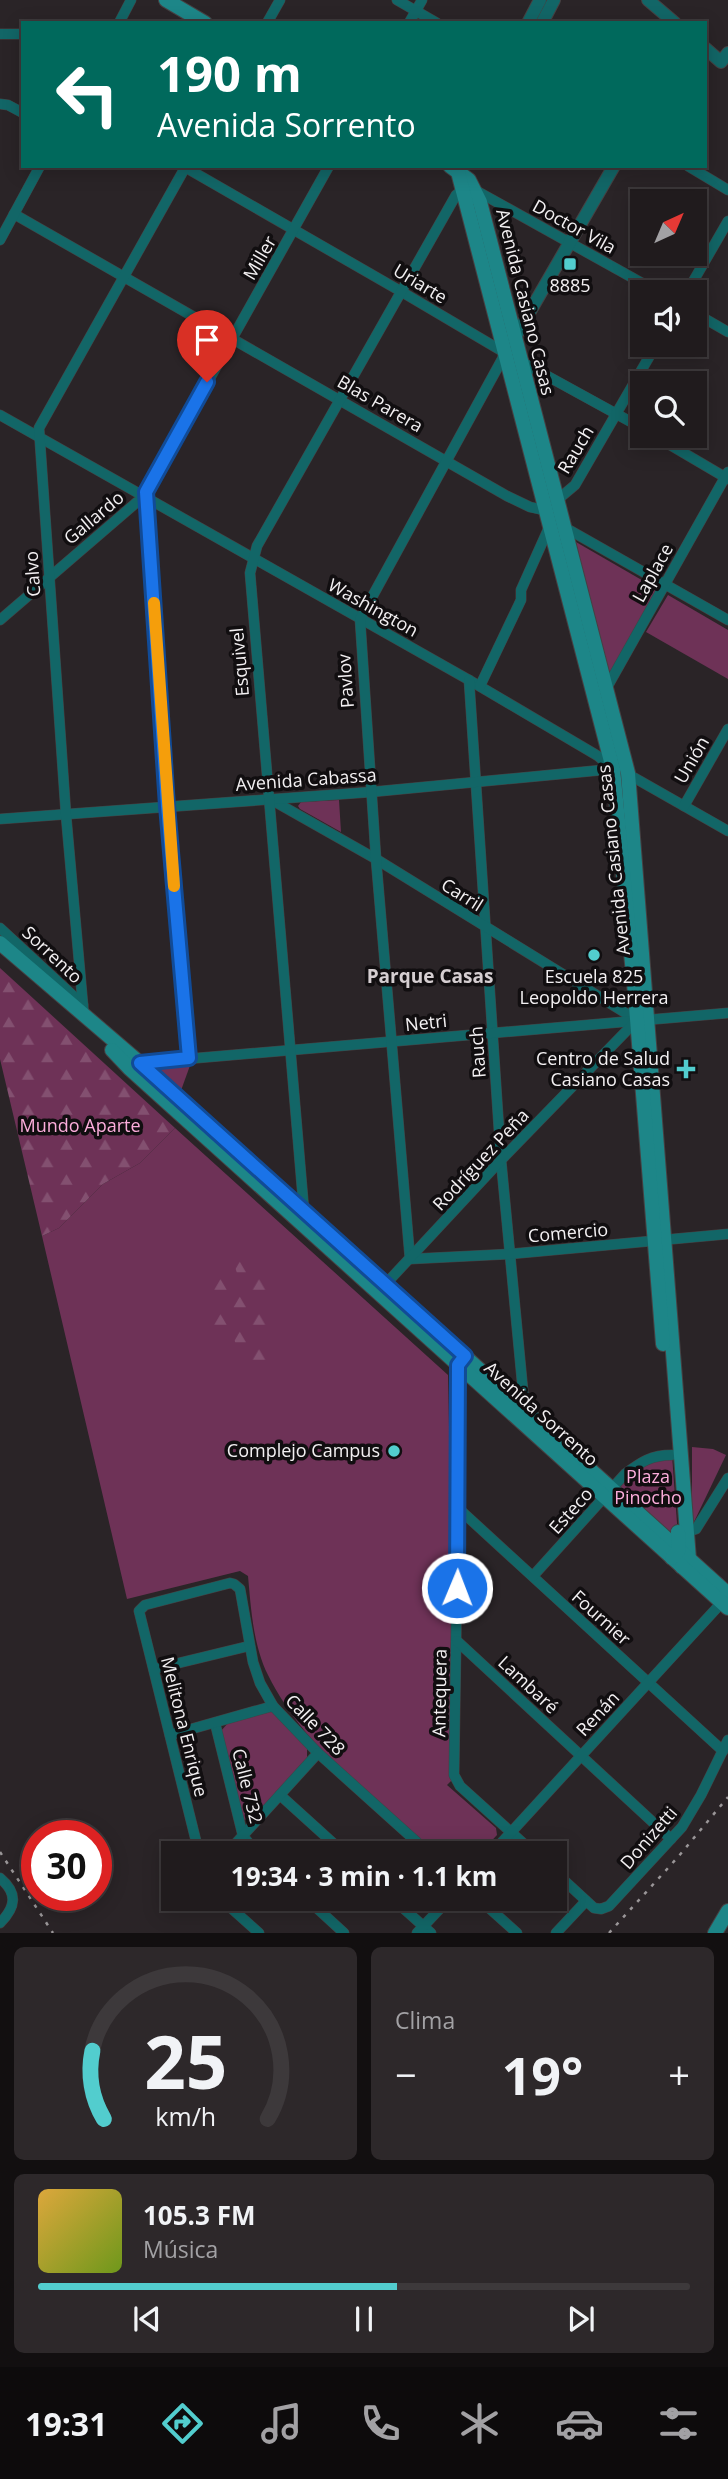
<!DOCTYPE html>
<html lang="es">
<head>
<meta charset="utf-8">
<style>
  body { margin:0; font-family:"Open Sans",sans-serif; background:#2d282a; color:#f1f3f6; height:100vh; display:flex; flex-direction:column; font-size:26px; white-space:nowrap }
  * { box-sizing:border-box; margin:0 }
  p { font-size:23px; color:#a2a1a4 }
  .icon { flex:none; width:38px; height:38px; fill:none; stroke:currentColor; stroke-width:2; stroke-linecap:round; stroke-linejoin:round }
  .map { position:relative; height:1933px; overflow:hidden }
  .drawer { display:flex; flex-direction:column; gap:14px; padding:14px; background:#120f10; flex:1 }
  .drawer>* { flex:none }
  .banner { position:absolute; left:21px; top:21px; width:686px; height:147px; border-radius:0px; box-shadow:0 4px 18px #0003,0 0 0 2px #3d393b; background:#00695c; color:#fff; overflow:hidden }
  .needle { width:46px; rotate:44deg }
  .controls { position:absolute; left:630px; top:189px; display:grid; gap:14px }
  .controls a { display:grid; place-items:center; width:77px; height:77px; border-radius:0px; background:#201b1d; box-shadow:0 4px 18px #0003,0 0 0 2px #3d393b; font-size:35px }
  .speed { position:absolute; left:21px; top:1820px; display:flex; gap:14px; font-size:35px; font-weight:700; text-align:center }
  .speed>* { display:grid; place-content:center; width:91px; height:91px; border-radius:50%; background:#201b1d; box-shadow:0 4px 18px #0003,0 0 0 2px #3d393b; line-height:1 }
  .speed .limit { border:10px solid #d22; background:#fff; color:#111 }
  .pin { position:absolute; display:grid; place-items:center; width:60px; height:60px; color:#fff; margin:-72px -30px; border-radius:50% 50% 50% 0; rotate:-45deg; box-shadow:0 0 7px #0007 }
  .pin .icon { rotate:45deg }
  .me { position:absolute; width:77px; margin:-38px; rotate:1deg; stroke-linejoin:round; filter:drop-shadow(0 0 5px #0008) }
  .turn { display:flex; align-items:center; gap:24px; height:147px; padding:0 21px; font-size:32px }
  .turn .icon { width:91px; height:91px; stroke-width:2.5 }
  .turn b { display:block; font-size:49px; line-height:60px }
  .big { font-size:52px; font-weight:700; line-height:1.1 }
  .drawer .tile { flex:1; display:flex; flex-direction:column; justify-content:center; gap:10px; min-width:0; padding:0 24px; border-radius:10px; background:#2d282a }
  .drawer .dial { align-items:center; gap:0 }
  .dial svg { height:182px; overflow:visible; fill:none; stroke:#3d393b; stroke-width:7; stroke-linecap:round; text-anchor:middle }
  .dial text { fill:#f1f3f6; stroke:none }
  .song { display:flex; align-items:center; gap:21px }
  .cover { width:84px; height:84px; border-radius:10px; background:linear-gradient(135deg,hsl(40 70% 55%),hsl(80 70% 35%)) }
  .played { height:7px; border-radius:4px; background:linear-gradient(90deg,#52cdce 55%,#3d393b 55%) }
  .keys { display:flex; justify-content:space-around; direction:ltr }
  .heat { display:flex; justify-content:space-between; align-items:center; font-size:38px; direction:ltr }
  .drawer .tiles { flex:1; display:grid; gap:14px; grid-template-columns:1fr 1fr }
  .tile:last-child { grid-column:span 2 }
  .trip { position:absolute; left:161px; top:1841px; width:406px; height:70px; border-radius:0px; background:#201b1d; box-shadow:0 4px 18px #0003,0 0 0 2px #3d393b; font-weight:700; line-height:70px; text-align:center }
  .menu { display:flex; height:112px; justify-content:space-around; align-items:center; background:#0d0b0c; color:#a2a1a4 }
  .menu .icon { width:49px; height:49px }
  .menu .on { color:#52cdce }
  .menu b { font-size:32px; color:#f1f3f6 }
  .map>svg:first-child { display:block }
  .green { fill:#6e3257 }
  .forest { fill:url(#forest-firs) }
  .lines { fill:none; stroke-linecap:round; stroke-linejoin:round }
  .minor-casing { stroke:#464143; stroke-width:11 }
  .tertiary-casing { stroke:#464143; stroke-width:14 }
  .secondary-casing { stroke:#464143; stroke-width:16 }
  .minor { stroke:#126667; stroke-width:10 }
  .tertiary { stroke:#126667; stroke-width:12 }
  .secondary { stroke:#1d8688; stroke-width:14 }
  .rail { stroke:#9a9698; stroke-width:2.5; stroke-dasharray:3.5 7; stroke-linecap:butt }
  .route-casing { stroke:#114b97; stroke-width:18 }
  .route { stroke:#1a73e8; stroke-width:12 }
  .slow { stroke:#f59e0b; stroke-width:12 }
  .poi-dot { fill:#52cdce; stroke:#110e10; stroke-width:2.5 }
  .labels { text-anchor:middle; stroke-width:7; stroke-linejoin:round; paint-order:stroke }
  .street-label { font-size:18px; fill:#f3f0f2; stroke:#110e10 }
  .poi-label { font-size:18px; fill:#f3f0f2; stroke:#110e10 }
  .park-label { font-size:18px; fill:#fcaddb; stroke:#110e10 }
  .neighbourhood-label { font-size:19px; font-weight:bold; fill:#d5ced1; stroke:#110e10 }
</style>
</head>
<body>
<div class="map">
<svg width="728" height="1933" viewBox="0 0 728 1933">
  <defs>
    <pattern id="forest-firs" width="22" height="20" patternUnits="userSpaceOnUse" patternTransform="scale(1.75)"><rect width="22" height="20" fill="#6e3257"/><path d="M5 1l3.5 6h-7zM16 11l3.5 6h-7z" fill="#835070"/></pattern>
  </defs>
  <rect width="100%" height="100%" fill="#2a2427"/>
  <!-- green -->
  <g class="green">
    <polygon points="576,542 659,590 608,678"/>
    <polygon points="668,595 728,630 728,679 646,632"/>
    <polygon points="339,800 341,832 300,809 298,806 301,802"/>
    <polygon points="192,1060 179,1096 156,1070 160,1064"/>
    <path d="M175,1128L448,1375L453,1632L451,1781L447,1785L496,1828L497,1835L480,1853H434C375,1799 304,1748 268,1675C253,1645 251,1608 248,1576L240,1571L127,1599L42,1236L59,1228L103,1184L140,1163Z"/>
    <polygon points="692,1447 713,1449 726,1455 692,1526"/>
    <polygon points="672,1455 679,1550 611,1489 625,1474"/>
    <polygon points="268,1712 274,1712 307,1748 307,1761 256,1814 251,1818 244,1820 220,1732 229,1722"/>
  </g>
  <!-- forest -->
  <g class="forest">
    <polygon points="0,968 175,1128 140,1163 103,1184 59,1228 42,1236 0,1059"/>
    <path d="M244,1250L250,1261L261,1264L270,1277L265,1286L270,1303L265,1344L270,1360L263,1372C244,1367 240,1356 234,1339L223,1334L207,1333L200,1324L203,1314L213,1312L198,1287L202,1280L211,1277V1268L218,1263L226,1264L241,1291C241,1277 232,1266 232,1252Z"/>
  </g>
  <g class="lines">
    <defs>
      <g id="minor">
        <polyline points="397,0 437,23"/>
        <polyline points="119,23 131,0"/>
        <polyline points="267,23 280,0"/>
        <polyline points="409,23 422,0"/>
        <polyline points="0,34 23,34"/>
        <polyline points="0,104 8,105 23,113"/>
        <polyline points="183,166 402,292 507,354"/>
        <polyline points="688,166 728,190"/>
        <polyline points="14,214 507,496 530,507 548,511"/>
        <polyline points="0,240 40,166"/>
        <polyline points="687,292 728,221"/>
        <polyline points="695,313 728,332"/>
        <polyline points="520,361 642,428"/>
        <polyline points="0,415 469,680 598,756 612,768"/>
        <polyline points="655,436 728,479"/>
        <polyline points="556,501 575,485 656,345"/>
        <polyline points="564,527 728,620"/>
        <polyline points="0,620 137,502 147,499"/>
        <polyline points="469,680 501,1160 525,1412"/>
        <polyline points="480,686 521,600 521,590 551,523"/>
        <polyline points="606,689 728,472"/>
        <polyline points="626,773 728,831"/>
        <polyline points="270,799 376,859 637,1020"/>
        <polyline points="684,806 728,729"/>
        <polyline points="0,819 371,792 613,769"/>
        <polyline points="0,928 83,1005"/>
        <polyline points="84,1017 66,815 39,428 186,166"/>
        <polyline points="189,1058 167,806 146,492 329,166"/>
        <polyline points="139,1063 728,1013"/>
        <polyline points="304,1211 250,573 257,546 456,195 462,190 475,190 658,292"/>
        <polyline points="410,1259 376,859 360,619 505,354"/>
        <polyline points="410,1259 510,1254 728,1234"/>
        <polyline points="382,1288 501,1160 637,1020"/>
        <polyline points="460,1362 458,1365 458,1508 454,1775 460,1786 534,1853"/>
        <polyline points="458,1508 723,1751"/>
        <polyline points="681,1534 696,1529 728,1478"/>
        <path d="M533,1576L625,1474C641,1462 651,1455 672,1455"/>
        <polyline points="457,1641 671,1839"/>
        <polyline points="154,1669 249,1646"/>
        <polyline points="215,1723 243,1836 257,1853"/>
        <polyline points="170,1735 273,1706"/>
        <polyline points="280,1795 344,1853"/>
        <polyline points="199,1853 139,1611 145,1605 230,1583 234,1584 240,1589 253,1662 260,1683 273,1706 318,1753 429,1853"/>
        <polyline points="227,1853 318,1753"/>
        <polyline points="492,1853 725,1599"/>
        <polyline points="555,1872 594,1908 601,1909 609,1906 682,1827 701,1795 728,1740"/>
        <path d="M0,1878C18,1893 16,1907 0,1923"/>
        <polyline points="221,1899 259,1933"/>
        <polyline points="307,1899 344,1933"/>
        <polyline points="393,1899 431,1933"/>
        <polyline points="479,1899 517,1933"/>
        <polyline points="417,1933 449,1899"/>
        <polyline points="556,1933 586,1901"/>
      </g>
      <g id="tertiary">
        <polyline points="648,0 675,23"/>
        <polyline points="528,23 540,0"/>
        <polyline points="542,23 554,0"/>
        <polyline points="705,48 721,62 728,53"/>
        <polyline points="514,339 614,166"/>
      </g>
      <g id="secondary">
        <polyline points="166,0 205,23"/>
        <polyline points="450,166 469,180 480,202 628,773 689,1559 682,1567"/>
        <polyline points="458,172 613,769 635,994 663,1344"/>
        <polyline points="0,943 140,1063 728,1594"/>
        <polyline points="112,1050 129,1068 728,1608"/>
        <polyline points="672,1558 679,1550 678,1532"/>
        <polyline points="715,1933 728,1911"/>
      </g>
    </defs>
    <!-- minor casing -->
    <use href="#minor" class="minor-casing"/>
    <!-- tertiary casing -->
    <use href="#tertiary" class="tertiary-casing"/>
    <!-- secondary casing -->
    <use href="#secondary" class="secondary-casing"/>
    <!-- minor -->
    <use href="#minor" class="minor"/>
    <!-- tertiary -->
    <use href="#tertiary" class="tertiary"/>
    <!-- secondary -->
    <use href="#secondary" class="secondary"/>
    <!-- rail -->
    <g class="rail">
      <polyline points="0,1852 53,1933"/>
      <polyline points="609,1933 678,1857 728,1797"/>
    </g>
  </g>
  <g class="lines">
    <defs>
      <polyline id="route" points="207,382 146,492 167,806 189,1058 140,1063 465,1356 458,1365 457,1588"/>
    </defs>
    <!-- route casing -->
    <use href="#route" class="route-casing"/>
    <!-- route -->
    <use href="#route" class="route"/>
    <!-- slow -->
    <polyline class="slow" points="154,603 174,886"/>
  </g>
  <!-- markers -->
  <g class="poi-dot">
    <rect x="563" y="257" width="14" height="14" rx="3.5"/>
    <circle cx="594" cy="955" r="7"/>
    <path d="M682.5 1058.5h7v7h7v7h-7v7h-7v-7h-7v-7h7z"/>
    <circle cx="394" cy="1451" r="7"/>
  </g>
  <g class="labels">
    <!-- street labels -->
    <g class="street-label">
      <text transform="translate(574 227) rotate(29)" y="6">Doctor Vila</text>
      <text transform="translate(260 258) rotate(-60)" y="6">Miller</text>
      <text transform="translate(420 284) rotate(31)" y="6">Uriarte</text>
      <text transform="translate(525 302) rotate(76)" y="6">Avenida Casiano Casas</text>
      <text transform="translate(380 404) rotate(30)" y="6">Blas Parera</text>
      <text transform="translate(576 450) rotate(-59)" y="6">Rauch</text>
      <text transform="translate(94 518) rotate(-40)" y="6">Gallardo</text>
      <text transform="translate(653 573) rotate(-61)" y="6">Laplace</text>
      <text transform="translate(33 574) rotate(-94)" y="6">Calvo</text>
      <text transform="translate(373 608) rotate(29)" y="6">Washington</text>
      <text transform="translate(240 662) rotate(-95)" y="6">Esquivel</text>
      <text transform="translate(346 681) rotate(-94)" y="6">Pavlov</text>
      <text transform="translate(692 760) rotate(-60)" y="6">Unión</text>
      <text transform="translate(306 780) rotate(-4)" y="6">Avenida Cabassa</text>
      <text transform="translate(614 860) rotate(-96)" y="6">Avenida Casiano Casas</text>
      <text transform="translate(462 895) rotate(32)" y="6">Carril</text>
      <text transform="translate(52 955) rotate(43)" y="6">Sorrento</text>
      <text transform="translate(426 1023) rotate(-6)" y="6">Netri</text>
      <text transform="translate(478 1052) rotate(-94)" y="6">Rauch</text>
      <text transform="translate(481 1160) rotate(-47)" y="6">Rodríguez Peña</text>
      <text transform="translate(568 1233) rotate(-5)" y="6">Comercio</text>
      <text transform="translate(541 1414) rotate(42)" y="6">Avenida Sorrento</text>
      <text transform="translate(571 1511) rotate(-48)" y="6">Esteco</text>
      <text transform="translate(601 1618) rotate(42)" y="6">Fournier</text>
      <text transform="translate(528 1685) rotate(43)" y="6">Lambaré</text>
      <text transform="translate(440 1693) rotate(-89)" y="6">Antequera</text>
      <text transform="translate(598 1714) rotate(-47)" y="6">Renán</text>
      <text transform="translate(315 1725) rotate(46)" y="6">Calle 728</text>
      <text transform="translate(184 1727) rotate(76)" y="6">Melitona Enrique</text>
      <text transform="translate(247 1786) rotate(76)" y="6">Calle 732</text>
      <text transform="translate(649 1838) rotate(-49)" y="6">Donizetti</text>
    </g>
    <!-- poi labels -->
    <g class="poi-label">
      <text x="570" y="292">8885</text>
      <text x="594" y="983">Escuela 825<tspan x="594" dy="21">Leopoldo Herrera</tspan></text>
      <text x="670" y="1065" text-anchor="end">Centro de Salud<tspan x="670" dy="21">Casiano Casas</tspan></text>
      <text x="380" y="1457" text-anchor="end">Complejo Campus</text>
    </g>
    <!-- park labels -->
    <g class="park-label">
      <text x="80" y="1132">Mundo Aparte</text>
      <text x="648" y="1483">Plaza<tspan x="648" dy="21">Pinocho</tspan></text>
    </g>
    <!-- neighbourhood labels -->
    <g class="neighbourhood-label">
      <text x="430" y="983">Parque Casas</text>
    </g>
  </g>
</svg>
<div class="controls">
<a><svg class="needle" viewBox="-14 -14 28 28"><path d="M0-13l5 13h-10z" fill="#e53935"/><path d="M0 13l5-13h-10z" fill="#a2a1a4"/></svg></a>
<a><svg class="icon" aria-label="sound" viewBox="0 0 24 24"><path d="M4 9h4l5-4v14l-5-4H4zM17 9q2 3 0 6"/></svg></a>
<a><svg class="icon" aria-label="search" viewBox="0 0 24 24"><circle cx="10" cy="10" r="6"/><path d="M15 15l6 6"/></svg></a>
</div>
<div class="speed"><div class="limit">30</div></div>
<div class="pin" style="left:207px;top:382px;background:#d93025"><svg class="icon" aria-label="arrive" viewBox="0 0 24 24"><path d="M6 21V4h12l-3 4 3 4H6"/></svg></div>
<svg class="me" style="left:457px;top:1588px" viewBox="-20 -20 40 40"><circle r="17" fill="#1a73e8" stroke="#fff" stroke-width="3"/><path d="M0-11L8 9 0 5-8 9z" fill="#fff"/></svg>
<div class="trip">19:34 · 3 min · 1.1 km</div>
<div class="banner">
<div class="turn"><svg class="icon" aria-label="left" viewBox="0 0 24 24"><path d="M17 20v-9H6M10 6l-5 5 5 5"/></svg><div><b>190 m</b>Avenida Sorrento</div></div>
</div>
</div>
<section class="drawer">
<div class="tiles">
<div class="tile dial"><svg viewBox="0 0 100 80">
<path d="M14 69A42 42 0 1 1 86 69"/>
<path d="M14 69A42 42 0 0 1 9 39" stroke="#52cdce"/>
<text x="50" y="56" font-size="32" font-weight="700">25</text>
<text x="50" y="72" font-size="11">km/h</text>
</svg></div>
<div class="tile"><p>Clima</p>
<div class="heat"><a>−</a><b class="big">19°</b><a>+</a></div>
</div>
<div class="tile">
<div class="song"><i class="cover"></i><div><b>105.3 FM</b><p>Música</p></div></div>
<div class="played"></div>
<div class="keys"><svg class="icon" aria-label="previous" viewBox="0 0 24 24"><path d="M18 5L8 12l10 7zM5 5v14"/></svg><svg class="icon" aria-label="pause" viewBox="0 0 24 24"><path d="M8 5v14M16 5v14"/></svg><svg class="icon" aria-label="next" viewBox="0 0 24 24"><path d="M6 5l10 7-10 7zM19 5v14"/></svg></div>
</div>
</div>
</section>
<nav class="menu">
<b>19:31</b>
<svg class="icon on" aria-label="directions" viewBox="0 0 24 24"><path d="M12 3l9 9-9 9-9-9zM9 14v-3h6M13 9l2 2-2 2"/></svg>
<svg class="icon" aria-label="music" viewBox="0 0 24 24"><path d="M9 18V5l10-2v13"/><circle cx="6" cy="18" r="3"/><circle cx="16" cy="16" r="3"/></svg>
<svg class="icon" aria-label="phone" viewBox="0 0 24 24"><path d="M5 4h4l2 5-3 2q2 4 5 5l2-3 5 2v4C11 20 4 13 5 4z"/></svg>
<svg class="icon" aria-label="climate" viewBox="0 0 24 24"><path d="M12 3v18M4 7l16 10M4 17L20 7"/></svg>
<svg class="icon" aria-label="car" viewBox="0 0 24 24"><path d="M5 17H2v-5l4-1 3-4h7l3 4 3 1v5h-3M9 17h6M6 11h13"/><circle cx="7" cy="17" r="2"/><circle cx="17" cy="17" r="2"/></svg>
<svg class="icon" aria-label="filters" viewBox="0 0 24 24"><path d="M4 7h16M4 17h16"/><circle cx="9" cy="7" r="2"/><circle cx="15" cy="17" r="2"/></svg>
</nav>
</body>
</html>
